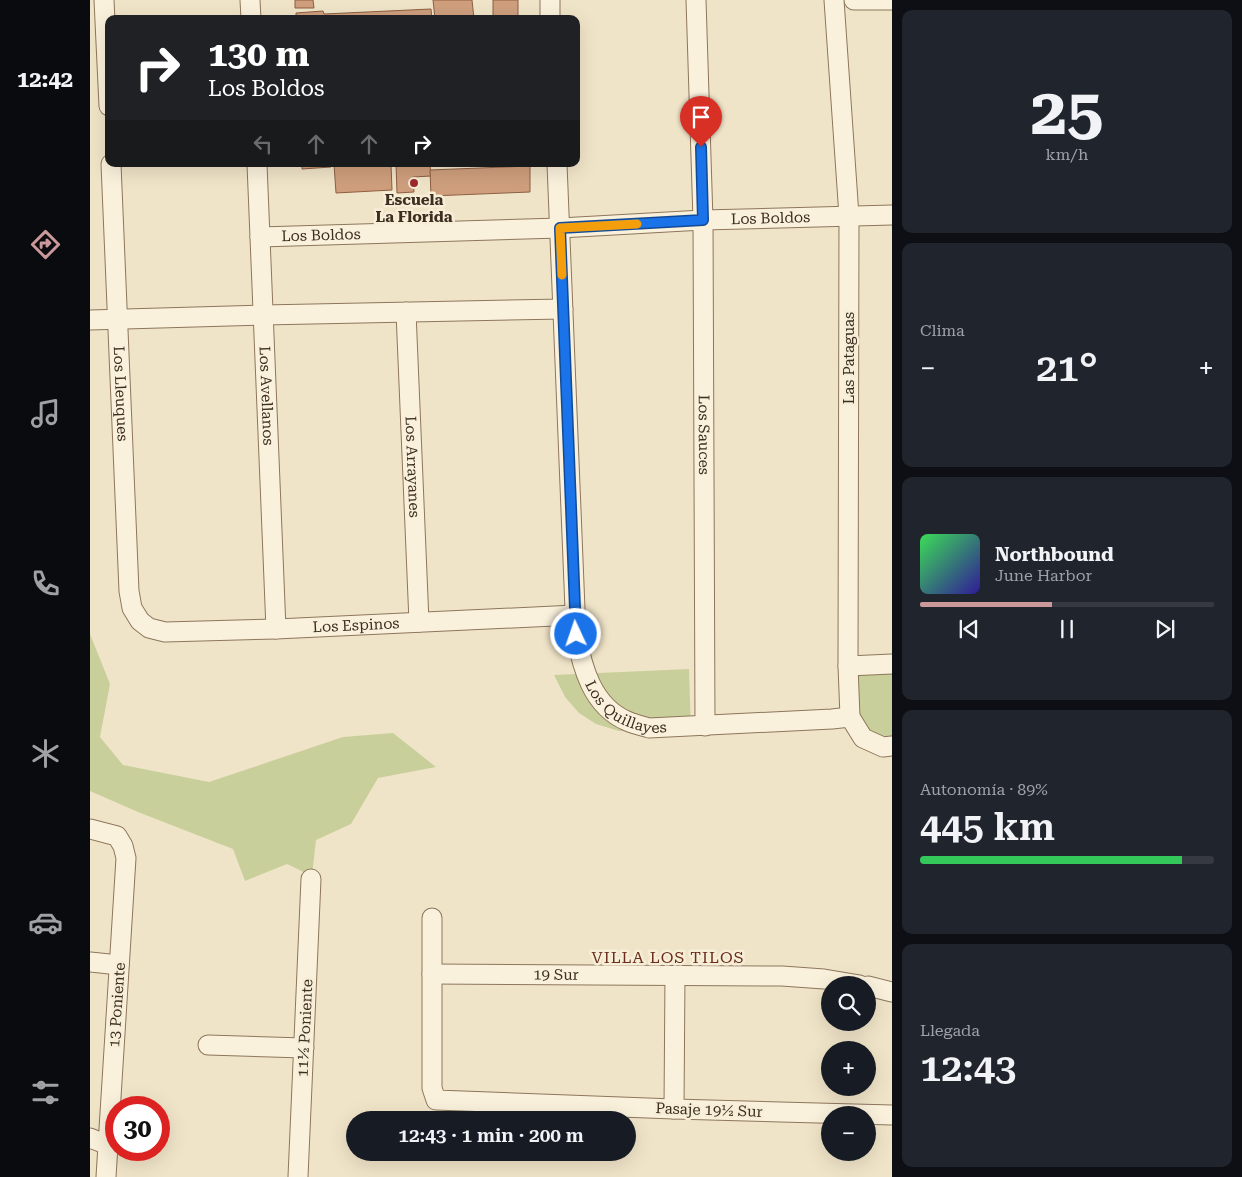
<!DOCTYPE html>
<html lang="es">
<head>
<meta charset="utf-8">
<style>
  body { margin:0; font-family:"Roboto Serif",serif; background:#20242c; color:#f1f3f6; height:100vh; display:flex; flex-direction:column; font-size:19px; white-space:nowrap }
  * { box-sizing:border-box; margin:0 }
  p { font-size:16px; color:#9ea1a6 }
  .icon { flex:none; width:28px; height:28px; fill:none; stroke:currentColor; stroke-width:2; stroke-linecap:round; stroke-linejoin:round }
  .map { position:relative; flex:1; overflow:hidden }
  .details { display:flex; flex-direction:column; gap:10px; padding:10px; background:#0d0f14; width:350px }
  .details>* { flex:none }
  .top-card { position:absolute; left:15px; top:15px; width:475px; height:152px; border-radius:10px; box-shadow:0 5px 20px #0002; background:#202124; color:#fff; overflow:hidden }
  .controls { position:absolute; left:731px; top:976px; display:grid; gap:10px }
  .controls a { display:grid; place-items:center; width:55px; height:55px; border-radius:50%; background:#171b24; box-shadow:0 5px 20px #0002; font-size:25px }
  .speed { position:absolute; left:15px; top:1096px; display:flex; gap:10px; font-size:25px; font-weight:700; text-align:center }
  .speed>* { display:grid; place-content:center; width:65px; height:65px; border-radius:50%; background:#171b24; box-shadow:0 5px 20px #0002; line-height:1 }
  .speed .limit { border:8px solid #d22; background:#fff; color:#111 }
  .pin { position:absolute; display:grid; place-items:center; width:42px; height:42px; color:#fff; margin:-51px -21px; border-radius:50% 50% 50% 0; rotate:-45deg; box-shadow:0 0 5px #0007 }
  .pin .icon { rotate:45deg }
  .me { position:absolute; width:55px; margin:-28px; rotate:357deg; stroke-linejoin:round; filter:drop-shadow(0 0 4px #0008) }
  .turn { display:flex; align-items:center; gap:18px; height:105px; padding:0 20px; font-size:22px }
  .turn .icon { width:65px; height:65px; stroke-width:2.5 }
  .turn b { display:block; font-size:35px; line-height:42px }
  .lanes { display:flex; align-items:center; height:48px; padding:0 20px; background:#0003; justify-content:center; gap:25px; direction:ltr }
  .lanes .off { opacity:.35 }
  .big { font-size:38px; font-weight:600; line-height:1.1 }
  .details .widget { flex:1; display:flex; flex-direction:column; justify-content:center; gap:8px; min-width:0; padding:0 18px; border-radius:10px; background:#20242c }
  .details .dial { align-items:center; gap:0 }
  .dial b { font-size:65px; line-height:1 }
  .song { display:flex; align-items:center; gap:15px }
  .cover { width:60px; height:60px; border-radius:8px; background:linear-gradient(135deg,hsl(130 70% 55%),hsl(250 70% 35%)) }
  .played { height:5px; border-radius:2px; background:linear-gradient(90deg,#cc999b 45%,#363941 45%) }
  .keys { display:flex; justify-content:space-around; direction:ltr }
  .heat { display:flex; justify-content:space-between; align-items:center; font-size:28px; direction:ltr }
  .charge { height:8px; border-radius:4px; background:linear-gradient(90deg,#34c759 89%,#363941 0) }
  .trip { position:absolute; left:256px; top:1111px; width:290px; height:50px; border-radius:25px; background:#171b24; box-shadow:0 5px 20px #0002; font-weight:600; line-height:50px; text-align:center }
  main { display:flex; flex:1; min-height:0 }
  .tabs { display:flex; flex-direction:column; width:90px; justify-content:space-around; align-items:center; background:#090b0e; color:#9ea1a6 }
  .tabs .icon { width:35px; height:35px }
  .tabs .current { color:#cc999b }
  .tabs b { font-size:22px; color:#f1f3f6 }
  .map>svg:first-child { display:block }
  .green { fill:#c9cf9b }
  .building { fill:#cf9f7d; stroke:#8d5f41 }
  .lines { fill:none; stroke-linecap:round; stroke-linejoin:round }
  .street-casing { stroke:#8d765c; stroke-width:21 }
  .street { stroke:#faf1dc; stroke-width:19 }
  .route-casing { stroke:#114b97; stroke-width:12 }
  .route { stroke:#1a73e8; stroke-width:9 }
  .slow { stroke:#f59e0b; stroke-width:9 }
  .poi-dot { fill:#9e2a2b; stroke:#f7eed8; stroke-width:2 }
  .labels { text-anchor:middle; stroke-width:5; stroke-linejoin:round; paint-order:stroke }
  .poi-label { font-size:15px; font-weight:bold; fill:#3d2e20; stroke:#f7eed8 }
  .street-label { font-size:15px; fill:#3d2e20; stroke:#f7eed8 }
  .neighbourhood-label { font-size:16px; letter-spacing:1px; fill:#6b2e1e; stroke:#f7eed8 }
</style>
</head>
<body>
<main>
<nav class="tabs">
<b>12:42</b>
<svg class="icon current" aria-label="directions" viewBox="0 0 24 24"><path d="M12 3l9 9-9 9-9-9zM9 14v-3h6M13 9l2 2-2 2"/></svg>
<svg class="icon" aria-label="music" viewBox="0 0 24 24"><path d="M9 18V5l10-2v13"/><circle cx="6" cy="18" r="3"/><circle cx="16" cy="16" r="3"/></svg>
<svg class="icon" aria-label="phone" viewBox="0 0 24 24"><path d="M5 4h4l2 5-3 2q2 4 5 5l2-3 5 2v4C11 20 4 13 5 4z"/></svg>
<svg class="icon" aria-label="climate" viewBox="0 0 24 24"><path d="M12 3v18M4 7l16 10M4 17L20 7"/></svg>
<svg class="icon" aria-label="car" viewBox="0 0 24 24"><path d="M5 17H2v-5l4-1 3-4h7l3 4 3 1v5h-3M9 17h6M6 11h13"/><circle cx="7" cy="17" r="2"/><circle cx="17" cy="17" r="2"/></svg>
<svg class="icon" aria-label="filters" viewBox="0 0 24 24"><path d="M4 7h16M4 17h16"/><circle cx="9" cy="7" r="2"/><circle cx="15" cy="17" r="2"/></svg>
</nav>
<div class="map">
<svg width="802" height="1177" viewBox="0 0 802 1177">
  <rect width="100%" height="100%" fill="#f0e4c8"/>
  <!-- green -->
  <g class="green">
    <polygon points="0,634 20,684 10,737 33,765 119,782 253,737 303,733 346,767 288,778 261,824 226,840 222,876 197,864 155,881 143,849 48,812 0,791"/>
    <polygon points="599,669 601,731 529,731 506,724 489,713 475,697 464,675"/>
    <polygon points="767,671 802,671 802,737 787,737 773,731 765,708"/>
  </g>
  <!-- building -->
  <g class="building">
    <polygon points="205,0 223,0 224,8 205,8"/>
    <polygon points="343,0 382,0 384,19 345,19"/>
    <rect x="403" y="0" width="25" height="19"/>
    <polygon points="341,9 342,19 206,19 206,13 233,11 234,14"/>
    <polygon points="212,164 241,164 241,167 212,169"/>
    <polygon points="244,164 301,164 302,190 246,193"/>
    <polygon points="306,164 321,164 322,166 340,165 341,176 323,177 324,192 307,193"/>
    <polygon points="440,166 440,192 341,196 340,170"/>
  </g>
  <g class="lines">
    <defs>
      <g id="street">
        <polyline points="14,0 19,106"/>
        <polyline points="160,0 161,19"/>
        <polyline points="460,0 460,19"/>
        <path id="s1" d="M606,0L613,220L615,726"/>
        <polyline points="744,0 759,216 758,666 760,717"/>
        <polyline points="764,0 802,0"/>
        <path id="s2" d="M21,164L39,591L42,608L50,621L59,628L75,632L186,629L485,615"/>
        <path id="s3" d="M167,164L186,629"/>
        <path id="s4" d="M467,164L486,634C492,667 502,706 537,721C544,724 552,726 559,728L742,719L760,717"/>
        <path id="s5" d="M170,237L470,228L613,220L802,215"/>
        <path id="s6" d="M316,312L329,622"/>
        <polyline points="0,320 173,315 473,309"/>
        <polyline points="758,666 802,664"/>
        <polyline points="760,717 773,738 793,747 802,746"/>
        <polyline points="0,829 27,836 33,846 36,858 16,1177"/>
        <polyline points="342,918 342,1088 346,1100 584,1109 802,1115"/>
        <polyline points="0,962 29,965"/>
        <path id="s7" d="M342,974L692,976L734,979L770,985"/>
        <polyline points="778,986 802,992"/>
        <polyline points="118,1045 214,1048"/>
        <polyline points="584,1109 585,975"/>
        <polyline points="0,1138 18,1145"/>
        <polyline points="208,1177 221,879"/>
      </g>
    </defs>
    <!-- street casing -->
    <use href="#street" class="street-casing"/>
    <!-- street -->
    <use href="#street" class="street"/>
  </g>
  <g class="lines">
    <defs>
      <polyline id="route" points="486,634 470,228 613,220 611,147"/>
    </defs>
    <!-- route casing -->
    <use href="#route" class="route-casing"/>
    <!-- route -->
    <use href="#route" class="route"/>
    <!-- slow -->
    <polyline class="slow" points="472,275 470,228 547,224"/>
  </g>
  <!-- markers -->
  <circle class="poi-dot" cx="324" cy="183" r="5"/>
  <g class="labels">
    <!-- poi labels -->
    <g class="poi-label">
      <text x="324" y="205">Escuela<tspan x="324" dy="17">La Florida</tspan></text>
    </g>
    <!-- street labels -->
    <g class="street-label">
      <text dy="5" stroke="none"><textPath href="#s5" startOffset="511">Los Boldos</textPath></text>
      <text dy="5" stroke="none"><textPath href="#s5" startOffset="61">Los Boldos</textPath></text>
      <text transform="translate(759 358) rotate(-90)" y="5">Las Pataguas</text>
      <text dy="5" stroke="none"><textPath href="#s2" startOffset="230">Los Lleuques</textPath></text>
      <text dy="5" stroke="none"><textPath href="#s3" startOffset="232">Los Avellanos</textPath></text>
      <text dy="5" stroke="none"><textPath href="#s1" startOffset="435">Los Sauces</textPath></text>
      <text dy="5" stroke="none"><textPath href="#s6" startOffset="155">Los Arrayanes</textPath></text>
      <text dy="5" stroke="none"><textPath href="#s2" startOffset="679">Los Espinos</textPath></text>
      <text dy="5" stroke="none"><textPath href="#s4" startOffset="568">Los Quillayes</textPath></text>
      <text dy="5" stroke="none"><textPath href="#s7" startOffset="124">19 Sur</textPath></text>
      <text transform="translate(27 1005) rotate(-86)" y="5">13 Poniente</text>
      <text transform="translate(215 1028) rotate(-87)" y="5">11½ Poniente</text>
      <text transform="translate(619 1110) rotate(2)" y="5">Pasaje 19½ Sur</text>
    </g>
    <!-- neighbourhood labels -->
    <g class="neighbourhood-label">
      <text x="578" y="963">VILLA LOS TILOS</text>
    </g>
  </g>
</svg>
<div class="controls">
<a><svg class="icon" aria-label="search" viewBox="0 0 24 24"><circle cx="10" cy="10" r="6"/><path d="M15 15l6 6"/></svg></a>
<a>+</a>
<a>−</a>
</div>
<div class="speed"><div class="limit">30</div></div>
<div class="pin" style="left:611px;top:147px;background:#d93025"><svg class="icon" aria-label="arrive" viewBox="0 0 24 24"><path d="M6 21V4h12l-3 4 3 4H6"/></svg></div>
<svg class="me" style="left:486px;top:634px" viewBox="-20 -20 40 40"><circle r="17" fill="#1a73e8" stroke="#fff" stroke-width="3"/><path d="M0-11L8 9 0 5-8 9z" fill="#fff"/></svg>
<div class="trip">12:43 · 1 min · 200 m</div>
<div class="top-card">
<div class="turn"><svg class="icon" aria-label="right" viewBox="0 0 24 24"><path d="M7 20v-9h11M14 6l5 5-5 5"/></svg><div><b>130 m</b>Los Boldos</div></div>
<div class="lanes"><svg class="icon off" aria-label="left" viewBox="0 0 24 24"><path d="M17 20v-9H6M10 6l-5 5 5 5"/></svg><svg class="icon off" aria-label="ahead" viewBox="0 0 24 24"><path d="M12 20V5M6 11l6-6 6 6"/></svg><svg class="icon off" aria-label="ahead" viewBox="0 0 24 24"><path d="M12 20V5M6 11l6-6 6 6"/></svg><svg class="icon" aria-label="right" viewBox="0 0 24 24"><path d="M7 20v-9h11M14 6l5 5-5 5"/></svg></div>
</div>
</div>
<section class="details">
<div class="widget dial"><b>25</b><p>km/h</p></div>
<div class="widget"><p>Clima</p>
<div class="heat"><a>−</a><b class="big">21°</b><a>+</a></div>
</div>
<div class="widget">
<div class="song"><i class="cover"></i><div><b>Northbound</b><p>June Harbor</p></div></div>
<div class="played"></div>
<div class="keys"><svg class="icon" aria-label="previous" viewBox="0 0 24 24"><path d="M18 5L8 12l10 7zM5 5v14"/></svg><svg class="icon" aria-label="pause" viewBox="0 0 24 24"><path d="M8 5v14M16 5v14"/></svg><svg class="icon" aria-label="next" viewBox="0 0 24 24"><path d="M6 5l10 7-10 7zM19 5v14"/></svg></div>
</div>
<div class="widget"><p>Autonomía · 89%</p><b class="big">445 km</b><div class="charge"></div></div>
<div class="widget"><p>Llegada</p><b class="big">12:43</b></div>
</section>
</main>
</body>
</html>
